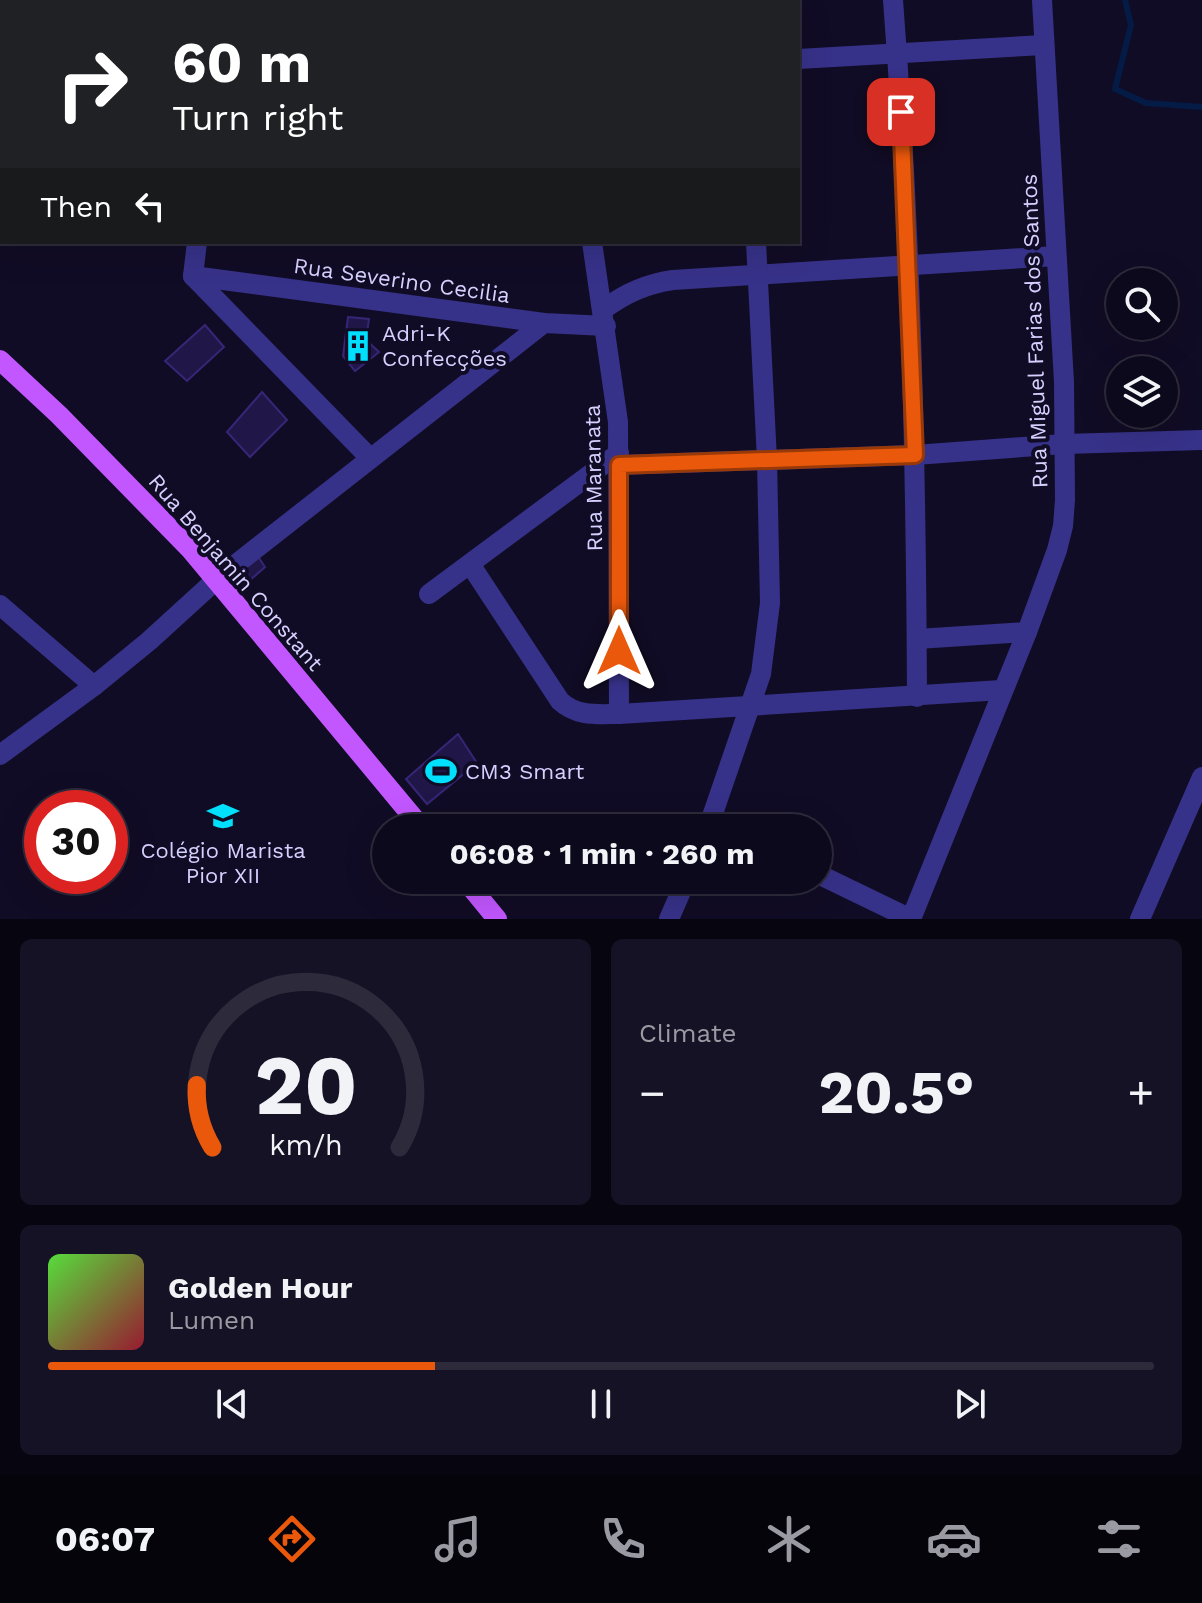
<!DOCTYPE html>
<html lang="en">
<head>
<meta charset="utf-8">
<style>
  body { margin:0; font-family:"Work Sans",sans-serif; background:#161225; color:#f1f3f6; height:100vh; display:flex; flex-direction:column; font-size:30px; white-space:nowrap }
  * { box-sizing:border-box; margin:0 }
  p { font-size:26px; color:#9a9aa3 }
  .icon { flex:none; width:44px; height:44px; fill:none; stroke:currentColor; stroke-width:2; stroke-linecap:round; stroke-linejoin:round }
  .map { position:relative; height:919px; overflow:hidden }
  .panel { display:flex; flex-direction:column; gap:20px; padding:20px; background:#07050f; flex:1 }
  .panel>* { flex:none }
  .top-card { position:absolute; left:0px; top:0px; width:800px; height:244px; box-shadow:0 8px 32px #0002,0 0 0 2px #2d2a3b; background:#202124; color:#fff; overflow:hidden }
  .fabs { position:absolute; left:1106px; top:268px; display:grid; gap:16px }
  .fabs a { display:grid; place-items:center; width:72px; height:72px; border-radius:50%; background:#0d091c; box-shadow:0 8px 32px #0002,0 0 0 2px #2d2a3b; font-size:40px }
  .speed { position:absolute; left:24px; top:790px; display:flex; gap:16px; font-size:40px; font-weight:700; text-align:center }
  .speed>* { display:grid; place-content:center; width:104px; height:104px; border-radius:50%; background:#0d091c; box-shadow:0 8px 32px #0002,0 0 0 2px #2d2a3b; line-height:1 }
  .speed .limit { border:12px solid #d22; background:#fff; color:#111 }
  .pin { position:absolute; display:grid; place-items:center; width:68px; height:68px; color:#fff; margin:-34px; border-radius:16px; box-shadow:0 4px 12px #0006 }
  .me { position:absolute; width:88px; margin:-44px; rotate:0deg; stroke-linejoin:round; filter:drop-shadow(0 0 6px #0008) }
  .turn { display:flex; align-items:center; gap:28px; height:168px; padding:0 40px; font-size:36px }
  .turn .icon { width:104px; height:104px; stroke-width:2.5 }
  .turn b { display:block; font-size:56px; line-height:68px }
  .then { display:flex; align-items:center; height:76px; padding:0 40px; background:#0003; gap:16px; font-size:30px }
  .big { font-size:60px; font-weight:700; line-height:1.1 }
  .panel .card { flex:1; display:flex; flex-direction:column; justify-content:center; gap:12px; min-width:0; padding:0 28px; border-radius:12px; background:#161225 }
  .panel .dial { align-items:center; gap:0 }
  .dial svg { height:208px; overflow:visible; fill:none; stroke:#2d2a3b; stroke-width:7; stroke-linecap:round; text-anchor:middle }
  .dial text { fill:#f1f3f6; stroke:none }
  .song { display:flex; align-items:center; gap:24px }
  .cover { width:96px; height:96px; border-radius:12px; background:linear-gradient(135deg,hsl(110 70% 55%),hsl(350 70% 35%)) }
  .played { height:8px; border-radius:4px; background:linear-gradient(90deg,#ea580c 35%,#2d2a3b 35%) }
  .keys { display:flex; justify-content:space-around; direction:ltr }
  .heat { display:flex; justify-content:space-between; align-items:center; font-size:44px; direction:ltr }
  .panel .tiles { flex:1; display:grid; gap:20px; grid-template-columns:1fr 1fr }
  .card:last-child { grid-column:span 2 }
  .trip { position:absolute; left:372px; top:814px; width:460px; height:80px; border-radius:40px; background:#0d091c; box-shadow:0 8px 32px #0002,0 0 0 2px #2d2a3b; font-weight:700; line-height:80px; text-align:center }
  .menu { display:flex; height:128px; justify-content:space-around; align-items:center; background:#05040b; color:#9a9aa3 }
  .menu .icon { width:56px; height:56px }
  .menu .current { color:#ea580c }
  .menu b { font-size:36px; color:#f1f3f6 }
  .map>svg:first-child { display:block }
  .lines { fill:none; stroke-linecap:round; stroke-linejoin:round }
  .stream { stroke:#041b46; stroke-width:6 }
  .building { fill:#211648; stroke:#372677; stroke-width:2 }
  .minor { stroke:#373289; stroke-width:20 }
  .major { stroke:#c257ff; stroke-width:20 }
  .route-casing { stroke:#983908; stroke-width:20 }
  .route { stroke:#ea580c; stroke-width:14 }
  .labels { text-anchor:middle; stroke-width:8; stroke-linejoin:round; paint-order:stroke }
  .street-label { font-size:22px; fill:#d6d0ff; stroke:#110c25 }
  .poi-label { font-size:22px; fill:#d6d0ff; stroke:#110c25; text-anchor:start }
</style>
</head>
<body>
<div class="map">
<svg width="1202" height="919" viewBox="0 0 1202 919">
  <rect width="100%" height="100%" fill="#110c25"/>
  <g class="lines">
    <!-- stream -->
    <polyline class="stream" points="1125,0 1131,25 1115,89 1146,103 1202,107"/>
  </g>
  <!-- building -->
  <g class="building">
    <polygon points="348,317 369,319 366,340 379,352 355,371 343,356"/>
    <polygon points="205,325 224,347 187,381 165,361"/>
    <polygon points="262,392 287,420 250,457 227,432"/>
    <polygon points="257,555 265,567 242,587 231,575"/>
    <polygon points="458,734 477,763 427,804 406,779"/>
  </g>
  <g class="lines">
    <!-- minor -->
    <g class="minor">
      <polyline points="450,0 465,2"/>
      <polyline points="555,0 556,2"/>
      <polyline points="739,0 740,2"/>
      <path d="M893,0C911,232 916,464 917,697"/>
      <polyline points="76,2 76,0"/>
      <polyline points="233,2 233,0"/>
      <polyline points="0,13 2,15"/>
      <polyline points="798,59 1044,45"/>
      <polyline points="592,242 618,422 619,714"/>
      <polyline points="193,276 544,323 606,326"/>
      <polyline points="193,276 370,458"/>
      <polyline points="193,276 197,242"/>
      <path d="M604,309C626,293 646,284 673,280L1056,256"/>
      <polyline points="619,465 915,455 1064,444 1202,440"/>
      <path d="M470,564L560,701C577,717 598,714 619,714L1002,690"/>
      <polyline points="429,594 619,453"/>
      <polyline points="0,605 94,686"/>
      <polyline points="917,639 1027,632"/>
      <polyline points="0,755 94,686 149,641 217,579 544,323"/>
      <polyline points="708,828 761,674 770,603 767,460 756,242"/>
      <polyline points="818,874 911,919 1027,632 1057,550 1063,526 1065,500 1064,382 1042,0"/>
      <polyline points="669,919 686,880"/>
      <polyline points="1140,919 1202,777"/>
    </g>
    <!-- major -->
    <g class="major">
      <polyline points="0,360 59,415 191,550 422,828"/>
      <polyline points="465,880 497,919"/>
    </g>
  </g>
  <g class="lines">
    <defs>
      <polyline id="route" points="619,651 619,465 915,455 901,112"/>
    </defs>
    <!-- route casing -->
    <use href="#route" class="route-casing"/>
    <!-- route -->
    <use href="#route" class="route"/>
  </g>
  <!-- icons -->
  <defs>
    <symbol id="building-bare" viewBox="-9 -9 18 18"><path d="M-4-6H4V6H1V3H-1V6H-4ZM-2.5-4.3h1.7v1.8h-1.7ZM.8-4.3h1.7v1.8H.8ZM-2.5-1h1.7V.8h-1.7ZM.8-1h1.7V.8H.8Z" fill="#00dffb" stroke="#110c25" stroke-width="2.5" paint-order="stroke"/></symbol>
    <symbol id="stadium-bare" viewBox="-9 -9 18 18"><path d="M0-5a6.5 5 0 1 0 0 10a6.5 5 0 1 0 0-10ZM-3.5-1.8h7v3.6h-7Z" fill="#00dffb" stroke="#110c25" stroke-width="2.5" paint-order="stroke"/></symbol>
    <symbol id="school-bare" viewBox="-9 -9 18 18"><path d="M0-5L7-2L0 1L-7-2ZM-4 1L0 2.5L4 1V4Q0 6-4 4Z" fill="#00dffb" stroke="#110c25" stroke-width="2.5" paint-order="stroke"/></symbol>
  </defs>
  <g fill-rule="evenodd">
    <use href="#building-bare" x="336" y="324" width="44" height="44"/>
    <use href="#stadium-bare" x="419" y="749" width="44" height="44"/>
    <use href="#school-bare" x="201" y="794" width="44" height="44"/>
  </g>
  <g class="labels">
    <!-- street labels -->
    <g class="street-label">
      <text transform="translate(402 280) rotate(8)" y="8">Rua Severino Cecilia</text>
      <text transform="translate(1034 331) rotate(-92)" y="8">Rua Miguel Farias dos Santos</text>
      <text transform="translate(593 478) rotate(-91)" y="8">Rua Maranata</text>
      <text transform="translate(236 572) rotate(49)" y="8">Rua Benjamin Constant</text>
    </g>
    <!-- poi labels -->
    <g class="poi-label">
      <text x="382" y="341">Adri-K<tspan x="382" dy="25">Confecções</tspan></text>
      <text x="465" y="779">CM3 Smart</text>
      <text x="223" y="858" text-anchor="middle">Colégio Marista<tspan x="223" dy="25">Pior XII</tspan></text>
    </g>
  </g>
</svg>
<div class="fabs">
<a><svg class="icon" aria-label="search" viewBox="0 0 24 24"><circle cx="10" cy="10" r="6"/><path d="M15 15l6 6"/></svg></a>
<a><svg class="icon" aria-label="layers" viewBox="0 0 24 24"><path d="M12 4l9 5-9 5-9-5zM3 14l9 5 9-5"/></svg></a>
</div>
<div class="speed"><div class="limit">30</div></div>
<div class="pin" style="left:901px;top:112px;background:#d93025"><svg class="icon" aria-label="arrive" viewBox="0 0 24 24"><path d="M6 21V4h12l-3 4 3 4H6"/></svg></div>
<svg class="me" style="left:619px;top:651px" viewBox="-20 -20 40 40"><path d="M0-17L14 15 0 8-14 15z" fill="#ea580c" stroke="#fff" stroke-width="4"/></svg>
<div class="trip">06:08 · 1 min · 260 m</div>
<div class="top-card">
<div class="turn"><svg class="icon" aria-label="right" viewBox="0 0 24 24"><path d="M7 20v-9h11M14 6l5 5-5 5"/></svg><div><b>60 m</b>Turn right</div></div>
<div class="then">Then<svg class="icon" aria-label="left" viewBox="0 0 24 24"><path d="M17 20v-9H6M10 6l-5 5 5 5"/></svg></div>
</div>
</div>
<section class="panel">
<div class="tiles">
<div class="card dial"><svg viewBox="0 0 100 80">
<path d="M14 69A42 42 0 1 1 86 69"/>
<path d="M14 69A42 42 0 0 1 8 45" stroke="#ea580c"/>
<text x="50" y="56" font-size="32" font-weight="700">20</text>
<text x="50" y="72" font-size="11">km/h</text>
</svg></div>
<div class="card"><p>Climate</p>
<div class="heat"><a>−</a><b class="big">20.5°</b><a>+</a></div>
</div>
<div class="card">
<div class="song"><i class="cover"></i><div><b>Golden Hour</b><p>Lumen</p></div></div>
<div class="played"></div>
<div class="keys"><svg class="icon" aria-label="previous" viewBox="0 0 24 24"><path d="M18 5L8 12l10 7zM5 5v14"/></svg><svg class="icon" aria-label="pause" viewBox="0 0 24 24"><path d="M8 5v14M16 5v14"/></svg><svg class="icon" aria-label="next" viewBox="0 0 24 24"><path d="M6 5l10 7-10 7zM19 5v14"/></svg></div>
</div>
</div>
</section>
<nav class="menu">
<b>06:07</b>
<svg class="icon current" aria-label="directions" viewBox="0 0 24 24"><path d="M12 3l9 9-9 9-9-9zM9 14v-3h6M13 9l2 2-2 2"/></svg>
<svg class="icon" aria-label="music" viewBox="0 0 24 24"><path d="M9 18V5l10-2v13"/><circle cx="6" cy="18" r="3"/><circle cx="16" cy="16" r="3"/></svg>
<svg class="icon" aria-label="phone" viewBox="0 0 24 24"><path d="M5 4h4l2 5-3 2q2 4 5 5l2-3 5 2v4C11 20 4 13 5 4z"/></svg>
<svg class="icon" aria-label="climate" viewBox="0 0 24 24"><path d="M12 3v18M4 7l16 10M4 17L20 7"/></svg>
<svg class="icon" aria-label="car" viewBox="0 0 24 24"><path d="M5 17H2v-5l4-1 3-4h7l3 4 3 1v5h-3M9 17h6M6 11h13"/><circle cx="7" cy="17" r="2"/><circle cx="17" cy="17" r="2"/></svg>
<svg class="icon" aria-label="filters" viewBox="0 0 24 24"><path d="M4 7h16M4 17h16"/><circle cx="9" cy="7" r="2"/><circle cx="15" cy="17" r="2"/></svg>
</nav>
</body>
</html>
